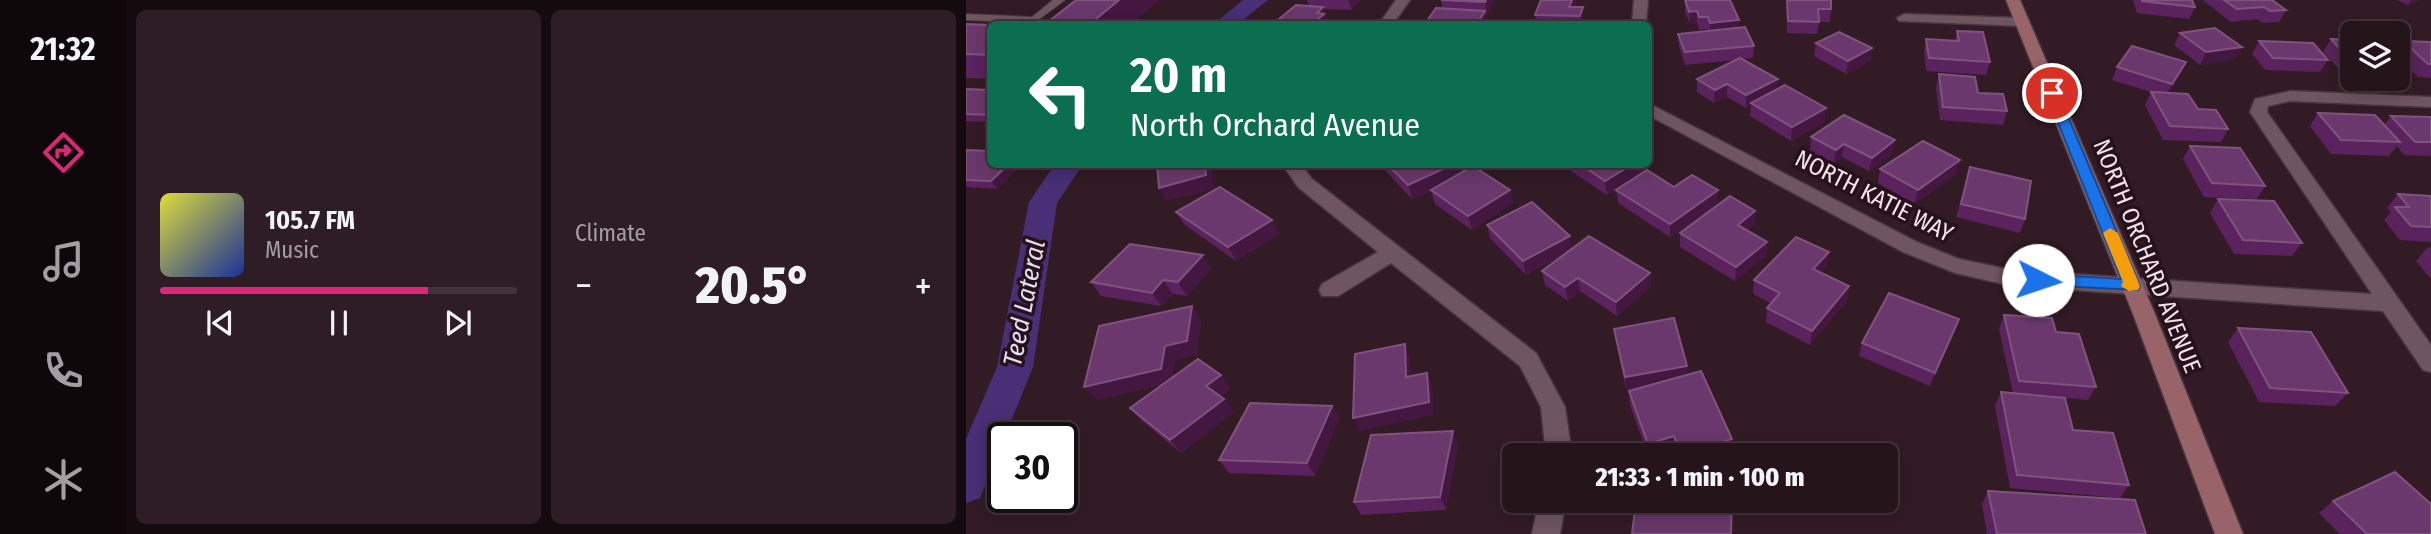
<!DOCTYPE html>
<html lang="en">
<head>
<meta charset="utf-8">
<style>
  body { margin:0; font-family:"Fira Sans Condensed",sans-serif; background:#2e1d24; color:#f1f3f6; height:100vh; display:flex; flex-direction:column; font-size:26px; white-space:nowrap }
  * { box-sizing:border-box; margin:0 }
  p { font-size:23px; color:#a49ea3 }
  .icon { flex:none; width:38px; height:38px; fill:none; stroke:currentColor; stroke-width:2; stroke-linecap:round; stroke-linejoin:round }
  .map { position:relative; flex:1; overflow:hidden }
  .details { display:flex; flex-direction:column; gap:10px; padding:10px; background:#150b0f; width:840px }
  .details>* { flex:none }
  .banner { position:absolute; left:21px; top:21px; width:665px; height:147px; border-radius:10px; box-shadow:0 4px 18px #0003,0 0 0 2px #42333a; background:#0b6e4f; color:#fff; overflow:hidden }
  .controls { position:absolute; left:1374px; top:21px; display:grid; gap:14px }
  .controls a { display:grid; place-items:center; width:70px; height:70px; border-radius:10px; background:#26141b; box-shadow:0 4px 18px #0003,0 0 0 2px #42333a; font-size:35px }
  .speed { position:absolute; left:21px; top:422px; display:flex; gap:14px; font-size:35px; font-weight:700; text-align:center }
  .speed>* { display:grid; place-content:center; width:91px; height:91px; border-radius:50%; background:#26141b; box-shadow:0 4px 18px #0003,0 0 0 2px #42333a; line-height:1 }
  .speed .limit { border:4px solid #111; border-radius:10px; background:#fff; color:#111 }
  .pin { position:absolute; display:grid; place-items:center; width:60px; height:60px; color:#fff; margin:-30px; border:4px solid #fff; border-radius:50%; box-shadow:0 2px 7px #0007 }
  .me { position:absolute; width:77px; margin:-38px; rotate:94deg; stroke-linejoin:round; filter:drop-shadow(0 0 5px #0008) }
  .turn { display:flex; align-items:center; gap:24px; height:147px; padding:0 28px; font-size:32px }
  .turn .icon { width:91px; height:91px; stroke-width:2.5 }
  .turn b { display:block; font-size:49px; line-height:60px }
  .big { font-size:52px; font-weight:800; line-height:1.1 }
  .details .tile { flex:1; display:flex; flex-direction:column; justify-content:center; gap:10px; min-width:0; padding:0 24px; border-radius:10px; background:#2e1d24 }
  .song { display:flex; align-items:center; gap:21px }
  .cover { width:84px; height:84px; border-radius:10px; background:linear-gradient(135deg,hsl(60 70% 55%),hsl(230 70% 35%)) }
  .played { height:7px; border-radius:4px; background:linear-gradient(90deg,#db2777 75%,#42333a 75%) }
  .keys { display:flex; justify-content:space-around; direction:ltr }
  .heat { display:flex; justify-content:space-between; align-items:center; font-size:38px; direction:ltr }
  .details .tiles { flex:1; display:grid; gap:10px; grid-template-columns:repeat(2,1fr) }
  .trip { position:absolute; left:536px; top:443px; width:396px; height:70px; border-radius:10px; background:#26141b; box-shadow:0 4px 18px #0003,0 0 0 2px #42333a; font-weight:800; line-height:70px; text-align:center }
  main { display:flex; flex:1; min-height:0 }
  .tab-bar { display:flex; flex-direction:column; width:126px; justify-content:space-around; align-items:center; background:#0f080b; color:#a49ea3 }
  .tab-bar .icon { width:49px; height:49px }
  .tab-bar .selected { color:#db2777 }
  .tab-bar b { font-size:32px; color:#f1f3f6 }
  .map>svg:first-child { display:block }
  .lines { fill:none; stroke-linecap:round; stroke-linejoin:round }
  .canal { fill:#482f76; fill-rule:evenodd }
  .lane-casing { stroke:#48373e; stroke-width:2 }
  .street-casing { stroke:#48373e; stroke-width:3 }
  .secondary-casing { stroke:#48373e; stroke-width:3 }
  .lane { fill:#6f555f; fill-rule:evenodd }
  .street { fill:#6f555f; fill-rule:evenodd }
  .secondary { fill:#98646a; fill-rule:evenodd }
  .wall { fill:#5a235d }
  .shaded-wall { fill:#431740 }
  .building { fill:#6a386c; stroke:#80537f; stroke-width:2 }
  .route { fill:#1a73e8; stroke:#114b97; stroke-width:2 }
  .slow { fill:#f59e0b }
  .labels { text-anchor:middle; stroke-width:7; stroke-linejoin:round; paint-order:stroke }
  .street-label { font-size:24px; fill:#f3e3e9; stroke:#27121b }
  .water-label { font-size:26px; font-style:italic; fill:#e3def3; stroke:#27121b }
</style>
</head>
<body>
<main>
<nav class="tab-bar">
<b>21:32</b>
<svg class="icon selected" aria-label="directions" viewBox="0 0 24 24"><path d="M12 3l9 9-9 9-9-9zM9 14v-3h6M13 9l2 2-2 2"/></svg>
<svg class="icon" aria-label="music" viewBox="0 0 24 24"><path d="M9 18V5l10-2v13"/><circle cx="6" cy="18" r="3"/><circle cx="16" cy="16" r="3"/></svg>
<svg class="icon" aria-label="phone" viewBox="0 0 24 24"><path d="M5 4h4l2 5-3 2q2 4 5 5l2-3 5 2v4C11 20 4 13 5 4z"/></svg>
<svg class="icon" aria-label="climate" viewBox="0 0 24 24"><path d="M12 3v18M4 7l16 10M4 17L20 7"/></svg>
</nav>
<section class="details">
<div class="tiles">
<div class="tile">
<div class="song"><i class="cover"></i><div><b>105.7 FM</b><p>Music</p></div></div>
<div class="played"></div>
<div class="keys"><svg class="icon" aria-label="previous" viewBox="0 0 24 24"><path d="M18 5L8 12l10 7zM5 5v14"/></svg><svg class="icon" aria-label="pause" viewBox="0 0 24 24"><path d="M8 5v14M16 5v14"/></svg><svg class="icon" aria-label="next" viewBox="0 0 24 24"><path d="M6 5l10 7-10 7zM19 5v14"/></svg></div>
</div>
<div class="tile"><p>Climate</p>
<div class="heat"><a>−</a><b class="big">20.5°</b><a>+</a></div>
</div>
</div>
</section>
<div class="map">
<svg width="1465" height="534" viewBox="0 0 1465 534">
  <rect width="100%" height="100%" fill="#321b24"/>
  <g class="lines">
    <!-- canal -->
    <g class="canal">
      <polygon points="277,0 302,0 272,24 248,24"/>
      <polygon points="89,164 117,164 91,203 67,367 14,498 0,503 0,439 31,367 63,202"/>
    </g>
    <defs>
      <polygon id="lane" points="87,0 99,0 68,23 0,20 0,14 66,17"/>
      <g id="street">
        <polygon points="430,0 444,0 427,24 413,24"/>
        <polygon points="668,0 682,0 680,24 666,24"/>
        <polygon points="938,14 1056,18 1063,22 1056,26 933,21 931,18"/>
        <polygon points="1324,91 1465,97 1465,107 1324,101 1302,106 1301,112 1465,345 1465,372 1457,370 1417,311 1046,286 989,273 937,252 682,115 682,103 951,242 993,259 1046,270 1406,294 1284,112 1289,99"/>
        <polygon points="316,164 335,164 346,179 570,353 599,407 606,455 580,455 575,407 554,366 425,263 372,296 356,296 353,290 356,284 412,252 332,187"/>
        <polygon points="573,500 600,500 594,534 566,534"/>
      </g>
      <polygon id="secondary" points="1040,0 1054,0 1189,314 1277,534 1249,534 1167,314"/>
    </defs>
    <!-- lane casing -->
    <use href="#lane" class="lane-casing"/>
    <!-- street casing -->
    <use href="#street" class="street-casing"/>
    <!-- secondary casing -->
    <use href="#secondary" class="secondary-casing"/>
    <!-- lane -->
    <use href="#lane" class="lane"/>
    <!-- street -->
    <use href="#street" class="street"/>
    <!-- secondary -->
    <use href="#secondary" class="secondary"/>
  </g>
  <!-- wall -->
  <g class="wall">
    <polygon points="193,0 165,24 83,24 82,22"/>
    <polygon points="341,0 394,0 386,10 358,9 362,20 361,21 362,24 307,24 343,6"/>
    <polygon points="475,0 529,0 521,15 520,15 521,24 461,24 460,22 476,9"/>
    <polygon points="719,0 773,20 773,28 788,46 787,58 777,59 812,79 811,90 860,108 858,122 825,141 784,116 785,106 780,108 761,97 748,103 731,92 731,79 770,60 719,65 713,46 712,34 742,31 742,29 733,30 731,23 724,24 719,12"/>
    <polygon points="821,0 865,9 864,22 853,22 851,34 821,33"/>
    <polygon points="1167,0 1226,0 1229,7 1223,19 1171,13"/>
    <polygon points="1238,0 1306,0 1320,10 1313,22 1297,23 1291,19 1265,22 1238,1"/>
    <polygon points="1431,0 1453,0 1442,5"/>
    <polygon points="610,5 610,7 618,20 617,24 570,24 569,15"/>
    <polygon points="0,24 24,25 24,79 0,78"/>
    <polygon points="991,31 1024,62 1020,75 960,71 958,52 960,39 989,41"/>
    <polygon points="1214,33 1276,47 1269,59 1234,65 1208,45"/>
    <polygon points="1365,39 1386,40 1386,74 1377,73 1357,52"/>
    <polygon points="1293,41 1362,60 1354,72 1299,70 1286,54"/>
    <polygon points="1437,41 1465,42 1465,78 1452,77 1438,63 1432,73 1432,48"/>
    <polygon points="850,43 906,48 904,61 880,74 848,56"/>
    <polygon points="1220,62 1214,75 1202,93 1232,109 1262,129 1255,142 1197,140 1179,105 1185,92 1146,80 1151,67"/>
    <polygon points="973,74 1012,93 1041,111 1037,125 974,120 970,87"/>
    <polygon points="0,89 24,90 24,122 0,121"/>
    <polygon points="1352,113 1418,125 1425,116 1465,117 1465,156 1438,155 1431,146 1423,156 1365,154 1344,126"/>
    <polygon points="845,137 926,154 903,171 876,157 868,163 844,151"/>
    <polygon points="1224,146 1299,186 1291,199 1238,197 1217,159"/>
    <polygon points="0,150 24,164 56,164 31,189 0,187"/>
    <polygon points="994,160 990,174 948,204 912,183 914,169"/>
    <polygon points="415,164 491,164 493,174 544,190 547,203 506,230 469,204 465,191 446,199 416,167"/>
    <polygon points="599,164 682,164 682,169 641,195 599,167"/>
    <polygon points="1000,181 1059,219 1054,233 990,217"/>
    <polygon points="708,187 752,190 752,204 704,237 652,203 650,190"/>
    <polygon points="1432,194 1465,196 1465,242 1434,240 1418,220 1425,212 1421,208"/>
    <polygon points="1252,199 1336,243 1326,256 1268,254 1244,213"/>
    <polygon points="789,211 788,225 782,230 801,242 800,256 769,281 714,247 714,233"/>
    <polygon points="210,212 306,220 313,234 270,261 219,225"/>
    <polygon points="521,225 606,249 684,273 685,287 651,316 614,291 602,301 579,285 576,271 604,251 560,275 524,238"/>
    <polygon points="1462,247 1465,247 1465,279 1450,261"/>
    <polygon points="237,255 245,269 221,296 207,294 195,306 135,296 125,282"/>
    <polygon points="861,266 855,272 883,286 881,300 844,345 800,322 801,308 805,303 787,294 788,280"/>
    <polygon points="226,306 235,320 231,355 209,360 206,378 255,375 264,389 254,396 268,412 215,453 176,421 164,408 197,384 131,400"/>
    <polygon points="1038,315 1090,332 1130,387 1122,400 1099,398 1107,430 1163,485 1154,498 1044,488 1029,406 1035,392 1047,393 1033,329"/>
    <polygon points="993,319 988,333 964,386 893,356 896,343"/>
    <polygon points="1272,328 1382,393 1369,406 1293,402 1262,342"/>
    <polygon points="648,329 721,375 765,452 756,455 710,455 708,449 689,455 682,455 664,405 663,391 680,387 660,390 650,342"/>
    <polygon points="366,406 373,419 349,476 263,473 253,460"/>
    <polygon points="492,444 480,510 395,515 388,502"/>
    <polygon points="1022,491 1180,534 1021,534 1016,504"/>
    <polygon points="1367,501 1465,534 1374,534 1353,513"/>
  </g>
  <!-- shaded-wall -->
  <g class="shaded-wall">
    <polygon points="153,0 193,0 165,24 124,24"/>
    <polygon points="382,0 394,0 386,10"/>
    <polygon points="520,0 529,0 521,15 519,2"/>
    <polygon points="606,0 610,0 610,5 606,16 603,7"/>
    <polygon points="1445,0 1453,0 1442,5"/>
    <polygon points="357,7 362,20 361,21 362,24 352,24 351,13"/>
    <polygon points="617,7 618,20 617,24 615,24 614,16"/>
    <polygon points="519,11 521,24 511,24"/>
    <polygon points="731,11 731,23 724,24 723,12"/>
    <polygon points="773,20 773,32 744,35 744,23"/>
    <polygon points="1276,47 1269,59 1234,65 1240,52"/>
    <polygon points="906,48 904,61 880,74 882,61"/>
    <polygon points="1220,62 1214,75 1199,97 1206,84"/>
    <polygon points="812,79 811,92 785,103 785,106 780,108 780,95"/>
    <polygon points="761,84 761,97 748,103 749,90"/>
    <polygon points="860,108 858,122 825,141 826,127"/>
    <polygon points="929,140 926,154 903,171 906,158"/>
    <polygon points="878,144 876,157 868,163 870,150"/>
    <polygon points="994,160 990,174 948,204 952,190"/>
    <polygon points="43,164 56,164 31,189 25,181"/>
    <polygon points="239,164 245,164 248,189 201,201 193,188"/>
    <polygon points="488,164 491,164 494,177 446,199 442,185"/>
    <polygon points="667,164 682,164 682,169 641,195 639,181"/>
    <polygon points="544,190 547,203 506,230 502,216"/>
    <polygon points="752,190 752,204 704,237 704,224"/>
    <polygon points="789,211 788,225 771,238 772,225"/>
    <polygon points="306,220 313,234 270,261 262,247"/>
    <polygon points="604,236 606,249 560,275 557,261"/>
    <polygon points="801,242 800,256 769,281 770,267"/>
    <polygon points="863,252 861,266 845,283 847,269"/>
    <polygon points="237,255 245,269 221,296 212,282"/>
    <polygon points="684,273 685,287 651,316 650,302"/>
    <polygon points="612,278 614,291 602,301 599,287"/>
    <polygon points="197,280 207,294 195,306 186,293"/>
    <polygon points="883,286 881,300 844,345 846,331"/>
    <polygon points="226,306 235,320 231,355 209,360 205,382 131,400 118,387 199,346"/>
    <polygon points="993,319 988,333 964,386 969,373"/>
    <polygon points="439,344 444,357 445,390 440,377"/>
    <polygon points="721,366 721,379 660,390 659,377"/>
    <polygon points="461,373 466,386 468,415 394,431 387,418"/>
    <polygon points="255,375 264,389 250,399 240,386"/>
    <polygon points="258,399 268,412 215,453 204,440"/>
    <polygon points="366,406 373,419 349,476 341,463"/>
    <polygon points="487,431 492,444 480,510 474,497"/>
    <polygon points="708,436 708,449 689,455 683,455 682,444"/>
    <polygon points="766,439 765,452 756,455 714,455"/>
  </g>
  <!-- building -->
  <g class="building">
    <polygon points="110,0 153,0 124,24 82,22"/>
    <polygon points="475,0 520,0 519,2"/>
    <polygon points="575,0 606,0 603,7 617,7 614,16 569,15"/>
    <polygon points="719,0 764,0 773,20 744,23 742,17 733,17 731,11 723,12"/>
    <polygon points="821,0 865,0 865,9 852,9 853,22 822,21"/>
    <polygon points="1176,0 1226,0 1229,7 1176,1"/>
    <polygon points="1258,0 1306,0 1320,10 1304,11 1298,7 1271,9"/>
    <polygon points="330,5 357,7 351,13 358,14 350,21 359,22 356,24 307,24"/>
    <polygon points="470,8 519,11 511,24 476,24 477,23 460,22"/>
    <polygon points="0,24 24,25 24,55 0,54"/>
    <polygon points="779,27 788,46 719,52 712,34"/>
    <polygon points="1249,28 1276,47 1240,52 1214,33"/>
    <polygon points="991,31 1017,32 1024,62 963,58 960,39 993,41"/>
    <polygon points="873,32 906,48 882,61 850,43"/>
    <polygon points="1365,39 1386,40 1386,61 1385,61"/>
    <polygon points="1293,41 1347,43 1362,60 1307,58"/>
    <polygon points="1437,41 1465,42 1465,64 1462,64"/>
    <polygon points="1166,46 1220,62 1206,84 1151,67"/>
    <polygon points="1432,55 1439,62 1432,62"/>
    <polygon points="774,58 812,79 780,95 761,84 749,90 731,79"/>
    <polygon points="973,74 1009,77 1012,93 1037,94 1041,111 977,107"/>
    <polygon points="819,85 860,108 826,127 785,103"/>
    <polygon points="0,89 24,90 24,115 0,114"/>
    <polygon points="1185,92 1222,94 1232,109 1250,110 1262,129 1204,126"/>
    <polygon points="1352,113 1409,115 1434,142 1375,140"/>
    <polygon points="878,115 929,140 906,158 878,144 870,150 845,137"/>
    <polygon points="1425,116 1465,117 1465,142 1449,142"/>
    <polygon points="957,141 994,160 952,190 914,169"/>
    <polygon points="1224,146 1274,148 1299,186 1246,183"/>
    <polygon points="0,150 24,151 24,164 43,164 25,181 0,180"/>
    <polygon points="191,164 239,164 240,175 193,188"/>
    <polygon points="421,164 488,164 442,185"/>
    <polygon points="614,164 667,164 639,181"/>
    <polygon points="507,166 544,190 502,216 465,190"/>
    <polygon points="1004,167 1065,181 1059,219 995,204"/>
    <polygon points="681,170 708,187 726,175 752,190 704,224 650,190"/>
    <polygon points="254,187 306,220 262,247 210,212"/>
    <polygon points="1432,194 1465,196 1465,227 1445,226 1429,207 1443,207"/>
    <polygon points="764,196 789,211 772,225 801,242 770,267 714,233"/>
    <polygon points="1252,199 1308,201 1336,243 1277,240"/>
    <polygon points="566,202 604,236 557,261 521,225"/>
    <polygon points="623,236 684,273 650,302 612,278 599,287 576,271"/>
    <polygon points="830,237 863,252 847,269 883,286 846,331 801,308 814,293 788,280"/>
    <polygon points="164,244 237,255 212,282 197,280 186,293 125,282"/>
    <polygon points="923,293 993,319 969,373 896,343"/>
    <polygon points="226,306 221,341 199,346 195,369 118,387 133,326"/>
    <polygon points="1038,315 1086,318 1090,332 1113,334 1130,387 1053,381"/>
    <polygon points="708,318 721,366 659,377 648,329"/>
    <polygon points="1272,328 1345,332 1382,393 1304,388"/>
    <polygon points="439,344 440,377 461,373 463,402 387,418 389,354"/>
    <polygon points="232,359 255,375 240,386 258,399 204,440 164,408"/>
    <polygon points="735,371 766,439 714,455 708,436 682,444 663,391"/>
    <polygon points="1035,392 1099,398 1107,430 1147,433 1163,485 1051,475"/>
    <polygon points="284,403 366,406 341,463 253,460"/>
    <polygon points="487,431 474,497 388,502 405,435"/>
    <polygon points="1429,472 1465,504 1465,534 1401,534 1367,501"/>
    <polygon points="1022,491 1169,500 1180,534 1031,534"/>
    <polygon points="703,500 766,500 765,534 666,534 669,509 702,511"/>
  </g>
  <!-- route -->
  <polygon class="route" points="1086,90 1092,93 1174,286 1172,290 1072,285 1064,280 1072,274 1155,279 1080,93"/>
  <!-- slow -->
  <polygon class="slow" points="1144,228 1152,233 1174,286 1172,290 1163,291 1155,286 1157,282 1137,233"/>
  <g class="labels">
    <!-- street labels -->
    <g class="street-label">
      <text transform="translate(908 196) rotate(27)" y="8">NORTH KATIE WAY</text>
      <text transform="translate(1181 256) rotate(68)" y="8">NORTH ORCHARD AVENUE</text>
    </g>
    <!-- water labels -->
    <g class="water-label">
      <text transform="translate(58 303) rotate(-79)" y="9">Teed Lateral</text>
    </g>
  </g>
</svg>
<div class="controls">
<a><svg class="icon" aria-label="layers" viewBox="0 0 24 24"><path d="M12 4l9 5-9 5-9-5zM3 14l9 5 9-5"/></svg></a>
</div>
<div class="speed"><div class="limit">30</div></div>
<div class="pin" style="left:1086px;top:93px;background:#d93025"><svg class="icon" aria-label="arrive" viewBox="0 0 24 24"><path d="M6 21V4h12l-3 4 3 4H6"/></svg></div>
<svg class="me" style="left:1072px;top:280px" viewBox="-20 -20 40 40"><circle r="19" fill="#fff"/><path d="M0-13L10 11 0 6-10 11z" fill="#1a73e8"/></svg>
<div class="trip">21:33 · 1 min · 100 m</div>
<div class="banner">
<div class="turn"><svg class="icon" aria-label="left" viewBox="0 0 24 24"><path d="M17 20v-9H6M10 6l-5 5 5 5"/></svg><div><b>20 m</b>North Orchard Avenue</div></div>
</div>
</div>
</main>
</body>
</html>
